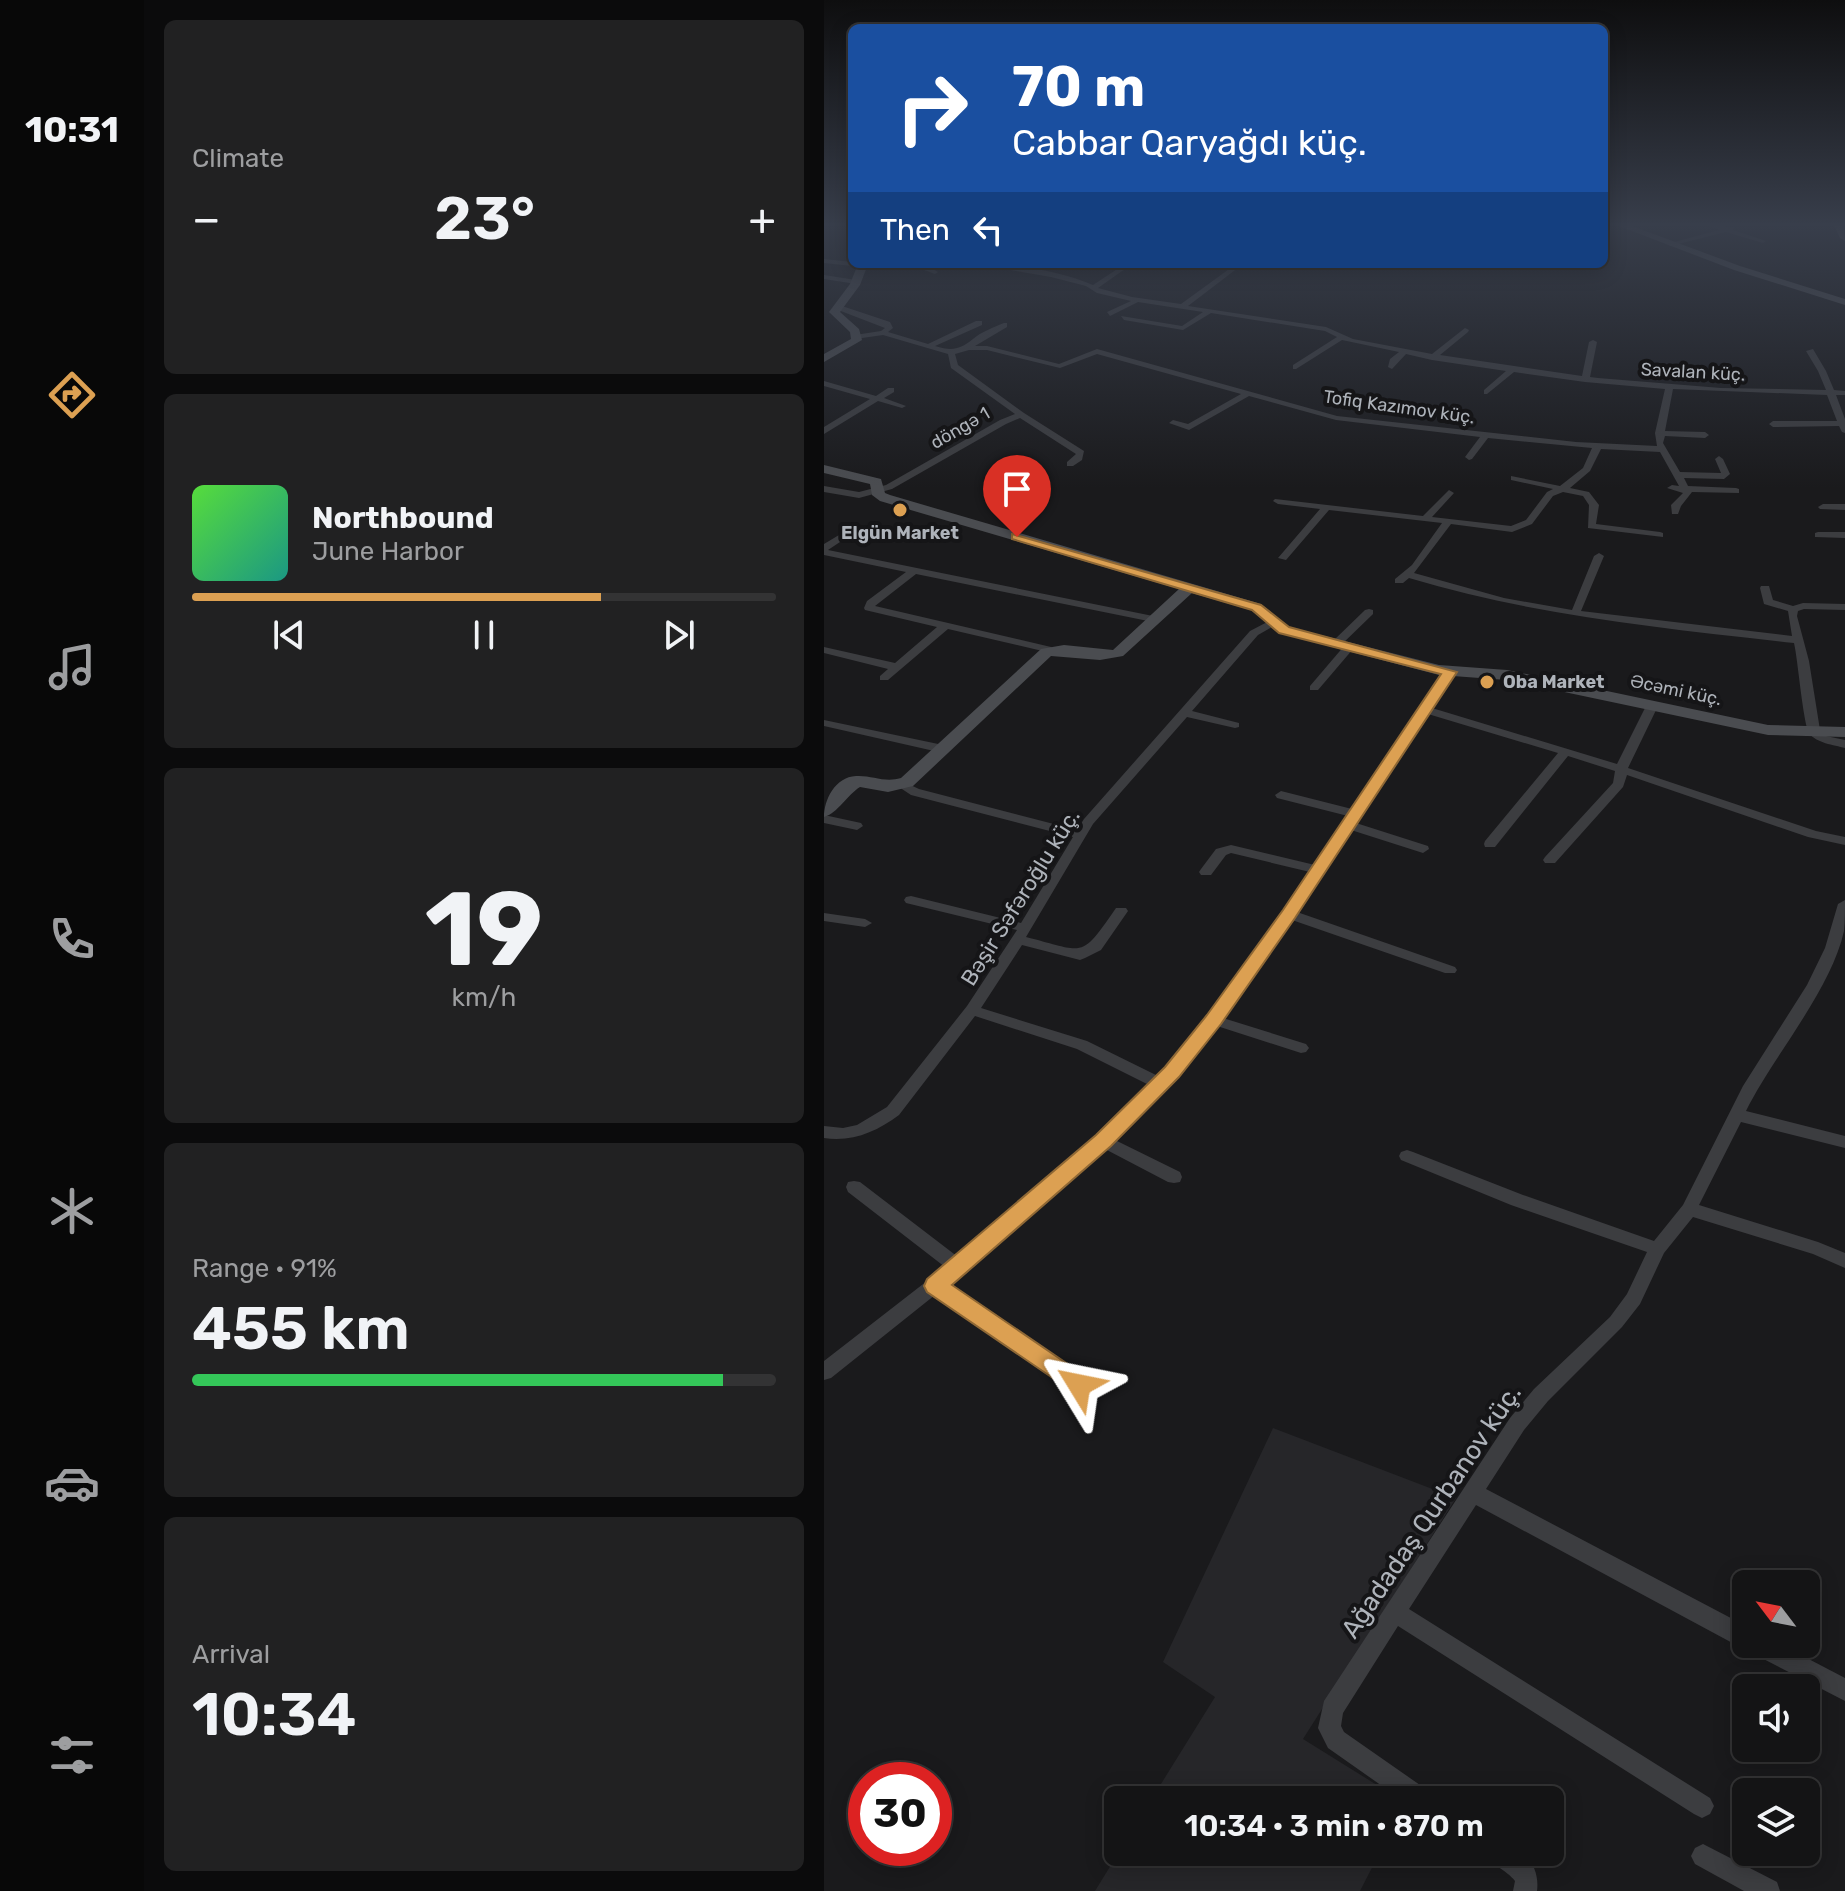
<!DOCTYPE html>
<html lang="en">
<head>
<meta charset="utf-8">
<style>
  body { margin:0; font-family:Rubik,sans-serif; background:#212122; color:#f1f3f6; height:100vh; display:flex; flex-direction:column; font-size:30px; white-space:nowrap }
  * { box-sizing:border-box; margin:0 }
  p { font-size:26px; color:#9d9ea0 }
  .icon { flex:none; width:44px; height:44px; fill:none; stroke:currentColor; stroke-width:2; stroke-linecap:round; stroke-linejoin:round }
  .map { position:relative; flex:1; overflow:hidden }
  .sheet { display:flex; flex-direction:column; gap:20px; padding:20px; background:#0b0b0c; width:680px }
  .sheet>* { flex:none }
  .top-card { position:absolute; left:24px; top:24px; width:760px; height:244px; border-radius:12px; box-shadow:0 4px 20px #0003,0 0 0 2px #333334; background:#1a4fa0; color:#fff; overflow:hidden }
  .needle { width:52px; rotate:302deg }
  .buttons { position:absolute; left:908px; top:1570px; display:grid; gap:16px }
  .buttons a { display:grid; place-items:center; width:88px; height:88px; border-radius:12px; background:#141415; box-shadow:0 4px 20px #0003,0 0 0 2px #333334; font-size:40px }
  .speed { position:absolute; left:24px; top:1762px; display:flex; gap:16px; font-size:40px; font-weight:700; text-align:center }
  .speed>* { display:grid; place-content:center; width:104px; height:104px; border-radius:50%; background:#141415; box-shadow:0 4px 20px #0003,0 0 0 2px #333334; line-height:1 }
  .speed .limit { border:12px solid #d22; background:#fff; color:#111 }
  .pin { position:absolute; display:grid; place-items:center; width:68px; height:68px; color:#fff; margin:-82px -34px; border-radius:50% 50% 50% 0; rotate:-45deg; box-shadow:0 0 8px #0007 }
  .pin .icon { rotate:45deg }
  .me { position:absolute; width:88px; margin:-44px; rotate:305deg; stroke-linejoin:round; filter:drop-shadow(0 0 6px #0008) }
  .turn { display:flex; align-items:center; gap:28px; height:168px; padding:0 32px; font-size:36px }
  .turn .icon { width:104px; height:104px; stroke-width:2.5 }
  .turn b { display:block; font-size:56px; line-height:68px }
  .then { display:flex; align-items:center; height:76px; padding:0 32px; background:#0003; gap:16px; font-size:30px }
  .big { font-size:60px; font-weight:600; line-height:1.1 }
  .sheet .card { flex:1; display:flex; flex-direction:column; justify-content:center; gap:12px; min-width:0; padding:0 28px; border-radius:12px; background:#212122 }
  .sheet .dial { align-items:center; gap:0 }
  .dial b { font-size:104px; line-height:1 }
  .song { display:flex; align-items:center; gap:24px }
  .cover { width:96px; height:96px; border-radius:12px; background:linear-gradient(135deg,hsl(110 70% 55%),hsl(170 70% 35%)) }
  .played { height:8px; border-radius:4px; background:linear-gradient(90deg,#dca052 70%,#333334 70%) }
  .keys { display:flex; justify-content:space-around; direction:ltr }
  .heat { display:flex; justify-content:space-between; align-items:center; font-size:44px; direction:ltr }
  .charge { height:12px; border-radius:6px; background:linear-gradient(90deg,#34c759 91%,#333334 0) }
  .trip { position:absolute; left:280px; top:1786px; width:460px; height:80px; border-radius:12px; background:#141415; box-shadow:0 4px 20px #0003,0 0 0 2px #333334; font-weight:600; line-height:80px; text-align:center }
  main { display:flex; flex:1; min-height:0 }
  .tabs { display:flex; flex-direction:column; width:144px; justify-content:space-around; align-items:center; background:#080808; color:#9d9ea0 }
  .tabs .icon { width:56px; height:56px }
  .tabs .selected { color:#dca052 }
  .tabs b { font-size:36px; color:#f1f3f6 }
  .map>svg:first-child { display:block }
  .built { fill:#262629 }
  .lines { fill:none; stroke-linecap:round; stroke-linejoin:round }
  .street { fill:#3c3d40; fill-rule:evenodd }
  .secondary { fill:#4a4c50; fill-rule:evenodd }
  .primary { fill:#585a5f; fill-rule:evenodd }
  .route { fill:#dca052; stroke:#8f6835; stroke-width:2 }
  .poi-dot { fill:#dca052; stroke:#151517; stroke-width:3 }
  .labels { text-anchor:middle; stroke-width:8; stroke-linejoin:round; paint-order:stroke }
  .far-street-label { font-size:18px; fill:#aeb3ba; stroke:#151517 }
  .far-poi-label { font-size:18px; font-weight:bold; fill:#aeb3ba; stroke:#151517 }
  .street-label { font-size:22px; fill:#aeb3ba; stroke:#151517 }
  .near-street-label { font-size:26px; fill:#aeb3ba; stroke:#151517 }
</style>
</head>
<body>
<main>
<nav class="tabs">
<b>10:31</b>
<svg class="icon selected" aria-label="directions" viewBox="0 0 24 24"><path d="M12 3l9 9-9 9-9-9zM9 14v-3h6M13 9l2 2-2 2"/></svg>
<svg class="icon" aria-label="music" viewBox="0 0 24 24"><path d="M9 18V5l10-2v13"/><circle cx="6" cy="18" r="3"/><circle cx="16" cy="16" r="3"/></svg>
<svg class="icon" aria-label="phone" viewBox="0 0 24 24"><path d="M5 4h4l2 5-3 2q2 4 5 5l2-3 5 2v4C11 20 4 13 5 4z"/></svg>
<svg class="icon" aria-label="climate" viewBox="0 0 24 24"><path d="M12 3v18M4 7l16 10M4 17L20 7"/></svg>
<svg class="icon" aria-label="car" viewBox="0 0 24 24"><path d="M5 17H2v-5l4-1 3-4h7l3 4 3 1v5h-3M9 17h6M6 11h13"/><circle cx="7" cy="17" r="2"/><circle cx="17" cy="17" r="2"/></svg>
<svg class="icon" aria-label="filters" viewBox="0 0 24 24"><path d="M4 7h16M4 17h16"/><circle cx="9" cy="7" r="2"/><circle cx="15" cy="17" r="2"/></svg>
</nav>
<section class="sheet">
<div class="card"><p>Climate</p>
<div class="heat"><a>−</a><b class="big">23°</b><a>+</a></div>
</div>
<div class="card">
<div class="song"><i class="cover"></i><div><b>Northbound</b><p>June Harbor</p></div></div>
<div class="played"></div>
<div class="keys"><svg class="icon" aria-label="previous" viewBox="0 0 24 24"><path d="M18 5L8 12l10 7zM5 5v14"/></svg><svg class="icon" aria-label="pause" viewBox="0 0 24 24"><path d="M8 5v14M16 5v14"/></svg><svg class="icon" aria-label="next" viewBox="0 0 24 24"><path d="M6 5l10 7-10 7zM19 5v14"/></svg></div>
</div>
<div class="card dial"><b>19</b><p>km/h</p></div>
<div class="card"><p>Range · 91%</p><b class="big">455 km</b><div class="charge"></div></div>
<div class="card"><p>Arrival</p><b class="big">10:34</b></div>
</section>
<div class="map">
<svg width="1021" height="1891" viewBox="0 0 1021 1891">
  <rect width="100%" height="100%" fill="#1a1a1c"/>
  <!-- built -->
  <g class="built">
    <polygon points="449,1428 632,1498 479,1739 577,1800 327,1800 391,1697 339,1662"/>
    <polygon points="295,1852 556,1852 536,1891 271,1891"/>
  </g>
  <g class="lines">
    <!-- street -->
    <g class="street">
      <path d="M876,223C888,223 899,227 911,227L909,230L942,241L939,243L902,232L846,246L843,244L895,230Z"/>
      <polygon points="0,259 28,262 28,264 41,265 38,267 0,263"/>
      <polygon points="94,264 100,264 114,272 111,274 95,268"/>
      <path d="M152,264C190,264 234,270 269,285L301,264H308L274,288L308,297L357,304L412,264H419L364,306L502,327L529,339L608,354L641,328L645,330L644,332L616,355L758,376L765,342L769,340L773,342L766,377L774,378L897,388L1002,390L994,371L982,351L989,349L1002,371L1010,390L1021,391V395H1012L1021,419V433L1018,432L1015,426L949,427L945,424L949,421H1013L1003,395L849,389L841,431L881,432L885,435L881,438L841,436L839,443L856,472L897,473L891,459L895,456L899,459L906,474L900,479L860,478L864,486L912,488L915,489V493L868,492L857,506L854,514H848L847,505L859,493L843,488L848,485L855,486L836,452L777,449L766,471L746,488L765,492L775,505L772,524L836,532L839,533V537L764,528L765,505L759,496L739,492L729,496L708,524L688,532L627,524L590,573L680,598L748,610L770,556L775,553L780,556L757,611L968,636L964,611L940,604L936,588L937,586H945L949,600L969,606L979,603L1021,604V610L980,609L974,611L973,616L985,661L996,730L1002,736L1021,740V748C1010,745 992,743 985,733C979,723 974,660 970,643C839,628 711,616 585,578L579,583H571V579L588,565L618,523L505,510L462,560L454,558L496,509L454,504L449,501L451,499L599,516L625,490L630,493L608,517L687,526L702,520L723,492L729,489L687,480V476L736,486L759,468L768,448L664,438L648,459L645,460L641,457L656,437L512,420L425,396L365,430L345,423L349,420L364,424L417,394L273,354L236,368L163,350H145L131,354L134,365L200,413L260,451L258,460L249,466H243V462L252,454L196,418L182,424L68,489L35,498L0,492V486L35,492L62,485L176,420L191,414L127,368L124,354L59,335L31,339V335L57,331L61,328L9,308L12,304L66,322L69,328L64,332L104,344L152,321H158V325L111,346C128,351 135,350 149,339C157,332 170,327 180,323H183V327L151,346H163L235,364L273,349L513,416L752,442L833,446L831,433L841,389L761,382L690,372L663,394H660V390L682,371L608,360L582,354L568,369L564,367L566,359L575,352L518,340L472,369H469V365L513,337L501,331L387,313L359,330L300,320L297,316L358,326L379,312L314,302L286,316L283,312L307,301L273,293L262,286L227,277Z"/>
      <polygon points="0,275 32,280 35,282 32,284 0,279"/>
      <polygon points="0,381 52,396 64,388 70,388 70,392 60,398 82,406 78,408 54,401 0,434 0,427 46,399 0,386"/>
      <polygon points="999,504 1021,504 1021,510 996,509 994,507"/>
      <polygon points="25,529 28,530 28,534 4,550 329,616 334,619 329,622 92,574 51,606 227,647 232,650 227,653 124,629 64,680 56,680 56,676 64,669 0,653 0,647 71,663 113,627 41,610 40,608 43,601 82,572 0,555 0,544"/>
      <polygon points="994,532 1021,532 1021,538 991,537 991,533"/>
      <polygon points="545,609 549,610 549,614 516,646 508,646 508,642 541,610"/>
      <path d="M449,619L453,620V624L434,635L368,711L415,723V727L411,728L363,717L269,824L202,937C262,952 256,960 292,908H302L304,911L277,950L261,958L256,960L198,945L157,1008L263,1041L334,1076L385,1016L486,872L407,853L402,855L387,875H377L375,872L377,869L392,849L407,845L491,865L524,816L453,798L451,795L457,791L528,809L622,670L626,669L632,672L608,708L793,764L822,706L828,703L832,704L834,706L804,768L992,831L1021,837V845L984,837L803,775L799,787L731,863H721L719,860L721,857L789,783L791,771L744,756L671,847H661L660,844L661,841L734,753L604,714L532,823L604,846L605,849L599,853L527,830L473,912L631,967L633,970L631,973H621L468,920L399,1018L482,1044L485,1048L482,1052L477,1053L393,1026L353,1076L291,1140L356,1172L358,1177L356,1182L350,1183L344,1182L281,1149L124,1285L262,1379L264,1385L262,1391L255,1393L248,1391L111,1295L7,1378L0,1380V1361L121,1267L24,1192L22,1187L24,1182L30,1181L36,1182L134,1257L274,1137L325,1085L253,1049L151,1016L75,1115C52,1132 29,1142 0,1138V1126L19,1128L33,1125L63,1107L143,1006L193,930L82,903L80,900L82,897L87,896L197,923L249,837L87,795L72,785L78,781L95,789L253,830L260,819L426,631Z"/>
      <polygon points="525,644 530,647 529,649 494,690 486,690 486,686 521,645"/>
      <polygon points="0,720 119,745 125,749 119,753 0,726"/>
      <polygon points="0,815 37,823 39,826 33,830 0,823"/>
      <path d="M1021,900C1021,910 1021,921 1020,931C1007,990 950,1055 922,1111L1021,1136V1148L917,1122L875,1205L994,1242L1021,1253V1268L989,1254L869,1217L840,1253L816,1304L798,1327L724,1401L700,1430L662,1489L922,1626V1644H956L1021,1678V1701L926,1652L925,1648L914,1646L652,1505L585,1609L886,1798L890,1806L886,1814L878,1818L870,1814L574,1626L519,1713L517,1726L520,1732L606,1792L610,1800H578L504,1748L494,1728L500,1701L686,1418L710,1389L786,1317L803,1294L823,1252L687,1205L577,1160L575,1156L577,1152L583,1150L589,1152L699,1195L830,1241L859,1205L919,1086L983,985L1001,948L1014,904Z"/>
      <polygon points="0,913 41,919 48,923 41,927 0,921"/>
      <polygon points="879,1844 953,1882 956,1891 920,1891 871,1864 867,1856 871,1848"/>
      <path d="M661,1852C671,1852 685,1849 694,1853C710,1858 715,1877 713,1891H689L691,1881C682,1869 667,1866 661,1852Z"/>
    </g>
    <!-- secondary -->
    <g class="secondary">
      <polygon points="787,223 800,223 916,266 1021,299 1021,305 910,270"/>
      <polygon points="34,264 44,264 36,285 16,312 35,329 38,340 0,362 0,354 27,339 26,332 5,312 26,284"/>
      <path d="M0,465L57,479L61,493L66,495L437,604L465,627L615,665L683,670L944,725L1021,727V737L944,735L683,680L615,675L455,633L427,610L368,593L299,656L276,660L227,656L89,786L64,792L36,787C23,795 14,813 0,817C0,800 11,777 32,776C48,775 60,783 77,778L217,649L240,645L289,650L355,589L56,501L48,495L46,484L0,473Z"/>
    </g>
    <!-- primary -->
    <polygon class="primary" points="1009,223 1019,223 1021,241 1016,238"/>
  </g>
  <!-- sky -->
  <linearGradient id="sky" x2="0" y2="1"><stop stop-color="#0e0e0f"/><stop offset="0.46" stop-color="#383e4b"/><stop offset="1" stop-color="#383e4b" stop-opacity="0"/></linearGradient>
  <rect width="1021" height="488" fill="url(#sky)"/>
  <!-- route -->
  <polygon class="route" points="188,534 437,605 465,627 633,672 471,918 397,1024 355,1077 287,1146 128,1285 264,1378 268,1385 264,1393 255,1396 103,1292 100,1286 103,1279 272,1135 341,1067 383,1015 459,910 617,674 455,633 428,610 188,539"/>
  <!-- markers -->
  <g class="poi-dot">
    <circle cx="76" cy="510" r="8"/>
    <circle cx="663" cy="682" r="8"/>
  </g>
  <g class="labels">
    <!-- far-street labels -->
    <g class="far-street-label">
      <text transform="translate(869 372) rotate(3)" y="6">Savalan küç.</text>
      <text transform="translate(575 407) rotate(8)" y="6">Tofiq Kazımov küç.</text>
      <text transform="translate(136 428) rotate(-30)" y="6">döngə 1</text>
      <text transform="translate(852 690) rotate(12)" y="6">Əcəmi küç.</text>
    </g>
    <!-- far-poi labels -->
    <g class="far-poi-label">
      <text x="76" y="539">Elgün Market</text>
      <text x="679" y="688" text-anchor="start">Oba Market</text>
    </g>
    <!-- street labels -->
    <g class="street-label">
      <text transform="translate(196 897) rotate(-58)" y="8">Bəşir Səfəroğlu küç.</text>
    </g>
    <!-- near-street labels -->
    <g class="near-street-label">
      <text transform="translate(607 1511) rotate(-56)" y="9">Ağadadaş Qurbanov küç.</text>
    </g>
  </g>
</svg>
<div class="buttons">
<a><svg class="needle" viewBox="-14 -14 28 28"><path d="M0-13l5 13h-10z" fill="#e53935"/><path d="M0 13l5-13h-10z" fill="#9d9ea0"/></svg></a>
<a><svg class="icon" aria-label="sound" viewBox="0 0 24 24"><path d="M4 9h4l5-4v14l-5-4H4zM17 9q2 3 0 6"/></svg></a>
<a><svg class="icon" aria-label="layers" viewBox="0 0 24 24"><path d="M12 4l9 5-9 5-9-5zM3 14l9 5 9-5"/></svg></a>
</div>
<div class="speed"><div class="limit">30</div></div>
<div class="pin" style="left:193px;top:537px;background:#d93025"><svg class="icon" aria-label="arrive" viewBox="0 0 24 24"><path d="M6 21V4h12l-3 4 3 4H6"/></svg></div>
<svg class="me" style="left:255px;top:1385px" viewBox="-20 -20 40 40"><path d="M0-17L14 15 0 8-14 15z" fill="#dca052" stroke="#fff" stroke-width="4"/></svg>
<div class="trip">10:34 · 3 min · 870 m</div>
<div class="top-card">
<div class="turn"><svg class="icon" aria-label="right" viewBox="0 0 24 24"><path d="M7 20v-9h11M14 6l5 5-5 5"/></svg><div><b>70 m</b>Cabbar Qaryağdı küç.</div></div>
<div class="then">Then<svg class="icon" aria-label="left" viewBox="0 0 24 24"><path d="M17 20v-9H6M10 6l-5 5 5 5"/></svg></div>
</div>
</div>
</main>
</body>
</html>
